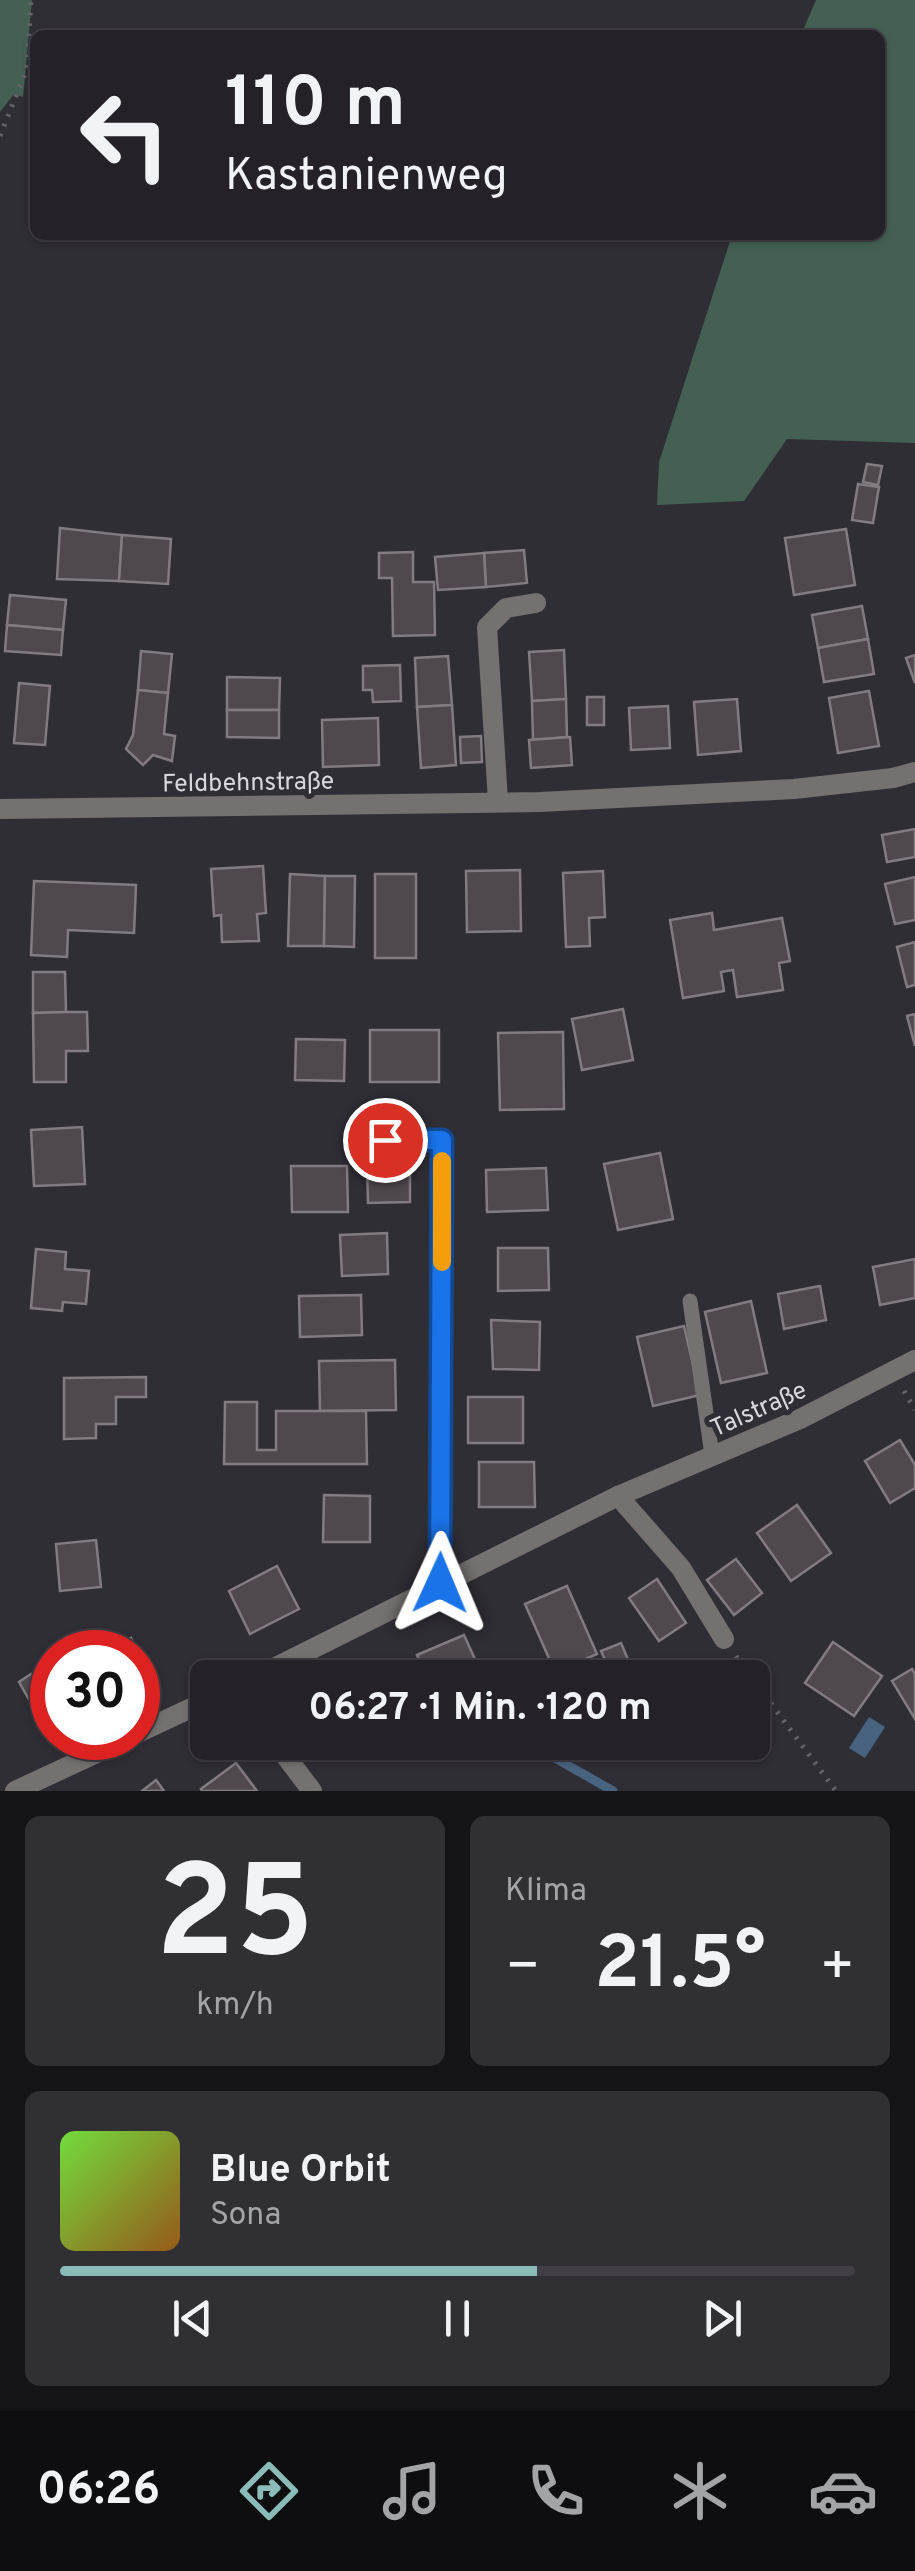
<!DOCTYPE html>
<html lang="de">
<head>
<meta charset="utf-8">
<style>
  body { margin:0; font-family:Overpass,sans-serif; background:#302f34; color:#f1f3f6; height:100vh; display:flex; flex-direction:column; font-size:38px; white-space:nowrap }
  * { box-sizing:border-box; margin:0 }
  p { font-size:32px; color:#a3a4a8 }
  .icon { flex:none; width:55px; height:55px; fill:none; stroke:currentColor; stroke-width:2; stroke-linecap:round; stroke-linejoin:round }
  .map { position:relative; height:1791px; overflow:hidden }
  .drawer { display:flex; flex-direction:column; gap:25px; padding:25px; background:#141316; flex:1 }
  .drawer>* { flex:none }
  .hud { position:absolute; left:30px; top:30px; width:855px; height:210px; border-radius:15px; box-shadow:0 2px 8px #0004,0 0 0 2px #413f45; background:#242228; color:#f1f3f6; overflow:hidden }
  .speed { position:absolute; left:30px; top:1630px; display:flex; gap:20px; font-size:50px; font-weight:700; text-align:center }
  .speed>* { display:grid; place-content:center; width:130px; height:130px; border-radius:50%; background:#242228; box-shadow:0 2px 8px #0004,0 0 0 2px #413f45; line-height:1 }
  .speed .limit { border:15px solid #d22; background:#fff; color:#111 }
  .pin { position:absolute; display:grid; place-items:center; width:85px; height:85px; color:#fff; margin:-42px; border:5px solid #fff; border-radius:50%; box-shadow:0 2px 10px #0007 }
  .me { position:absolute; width:110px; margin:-55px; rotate:1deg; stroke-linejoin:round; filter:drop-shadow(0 0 8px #0008) }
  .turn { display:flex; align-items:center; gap:35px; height:210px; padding:0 30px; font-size:45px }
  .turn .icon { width:130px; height:130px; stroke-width:2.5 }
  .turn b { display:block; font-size:70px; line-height:85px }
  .big { font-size:75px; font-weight:700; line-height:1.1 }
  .drawer .widget { flex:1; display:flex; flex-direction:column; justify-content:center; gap:15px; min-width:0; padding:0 35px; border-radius:15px; background:#302f34 }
  .drawer .dial { align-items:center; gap:0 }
  .dial b { font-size:130px; line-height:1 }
  .song { display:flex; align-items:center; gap:30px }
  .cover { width:120px; height:120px; border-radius:15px; background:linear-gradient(135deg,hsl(100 70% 55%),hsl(30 70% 35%)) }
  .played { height:10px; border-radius:5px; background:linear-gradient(90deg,#8bbbb9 60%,#413f45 60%) }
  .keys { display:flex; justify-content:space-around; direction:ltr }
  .heat { display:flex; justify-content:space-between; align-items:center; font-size:55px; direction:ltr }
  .drawer .tiles { flex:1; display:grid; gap:25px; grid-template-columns:1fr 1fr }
  .widget:last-child { grid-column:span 2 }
  .trip { position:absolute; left:190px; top:1660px; width:580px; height:100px; border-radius:15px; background:#242228; box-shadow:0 2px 8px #0004,0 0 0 2px #413f45; font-weight:700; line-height:100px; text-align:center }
  .menu { display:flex; height:160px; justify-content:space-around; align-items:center; background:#0e0e10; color:#a3a4a8 }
  .menu .icon { width:70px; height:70px }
  .menu .selected { color:#8bbbb9 }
  .menu b { font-size:45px; color:#f1f3f6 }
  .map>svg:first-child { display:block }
  .green { fill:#436053 }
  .water { fill:#486380 }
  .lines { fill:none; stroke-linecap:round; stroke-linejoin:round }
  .stream { stroke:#486380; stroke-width:9 }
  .building { fill:#4f494f; stroke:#827b82; stroke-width:2.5 }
  .path { stroke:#656369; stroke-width:5; stroke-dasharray:2.5 8; stroke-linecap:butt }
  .lane { stroke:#757170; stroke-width:15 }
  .street { stroke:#757170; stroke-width:20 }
  .route-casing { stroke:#114b97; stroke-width:25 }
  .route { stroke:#1a73e8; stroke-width:18 }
  .slow { stroke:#f59e0b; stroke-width:18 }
  .labels { text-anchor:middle; stroke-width:10; stroke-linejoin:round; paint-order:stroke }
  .street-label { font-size:25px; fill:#d9d8dd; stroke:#302e35 }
</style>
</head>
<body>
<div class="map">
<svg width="915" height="1791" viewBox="0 0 915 1791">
  <rect width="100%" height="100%" fill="#302e35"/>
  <!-- green -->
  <g class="green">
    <polygon points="0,0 32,0 23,97 14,94 0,112"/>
    <polygon points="816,0 915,0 915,443 787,439 744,501 657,505 659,462 732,235 880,235 880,35 801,35"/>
  </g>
  <!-- water -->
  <polygon class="water" points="869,1717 885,1727 865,1758 849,1748"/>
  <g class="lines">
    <!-- stream -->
    <polyline class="stream" points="555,1758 613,1791"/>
  </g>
  <!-- building -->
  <g class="building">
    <polygon points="867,464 882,466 878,485 863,482"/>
    <polygon points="858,484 879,487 873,523 852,520"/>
    <polygon points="60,528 122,535 119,581 57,579"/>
    <polygon points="846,529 855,585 794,595 785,538"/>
    <polygon points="122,535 171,539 168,584 119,581"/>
    <polygon points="524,550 527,583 486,587 484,553"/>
    <polygon points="413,552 413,582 434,582 435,635 393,636 392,578 379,578 379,553"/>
    <polygon points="484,553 486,587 438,590 435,557"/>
    <polygon points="10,595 66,600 63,630 7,625"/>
    <polygon points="862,606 868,639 818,648 812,615"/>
    <polygon points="7,625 63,630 61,655 5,651"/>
    <polygon points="868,639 874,674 824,682 818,648"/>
    <polygon points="564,650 566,699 532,701 529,652"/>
    <polygon points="141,651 172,654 168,693 138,690"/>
    <polygon points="915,655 915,683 906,658"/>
    <polygon points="448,656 452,705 417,707 415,658"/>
    <polygon points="400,665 401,701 373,702 372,690 363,690 363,666"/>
    <polygon points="227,677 280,678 279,710 227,710"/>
    <polygon points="19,683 50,686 45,745 14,743"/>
    <polygon points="138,690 168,693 164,734 175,736 172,761 153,755 143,765 126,749 133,735"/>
    <polygon points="869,691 879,746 838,753 829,698"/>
    <rect x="587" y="697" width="17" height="28"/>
    <polygon points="566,699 567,737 533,740 532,701"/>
    <polygon points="737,699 741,751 698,755 694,702"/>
    <polygon points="452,705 456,765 421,768 417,707"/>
    <polygon points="668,706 670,748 631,750 629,708"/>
    <polygon points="227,710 279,710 279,738 227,737"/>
    <polygon points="378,718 379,765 323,767 322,720"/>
    <polygon points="481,736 482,762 461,763 460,737"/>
    <polygon points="570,737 572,765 531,768 529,740"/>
    <polygon points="915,829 915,857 887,862 882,835"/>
    <polygon points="263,866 266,913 257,914 259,941 222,942 221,915 214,916 211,869"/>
    <polygon points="520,870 521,931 467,932 466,871"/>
    <polygon points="603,871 605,917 589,918 590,946 566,947 563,873"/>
    <polygon points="290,874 325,876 324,946 288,946"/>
    <rect x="375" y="874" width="41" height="84"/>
    <polygon points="325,876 355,876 354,947 324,946"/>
    <polygon points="915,877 915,920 895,924 885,884"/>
    <polygon points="34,881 136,885 134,933 68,930 67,957 31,955"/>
    <polygon points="712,913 714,930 782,918 790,961 779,963 783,990 737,997 733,970 721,972 724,991 683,998 670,920"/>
    <polygon points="915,942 915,985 907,987 897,947"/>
    <polygon points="33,972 65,972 66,1012 33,1013"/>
    <polygon points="623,1009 633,1060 582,1070 572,1019"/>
    <polygon points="66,1012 87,1012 88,1051 66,1051 66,1082 34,1082 33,1013"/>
    <polygon points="915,1014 915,1046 907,1016"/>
    <rect x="370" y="1030" width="69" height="52"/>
    <polygon points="563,1032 564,1109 500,1110 498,1033"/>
    <polygon points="296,1039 345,1040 344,1081 295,1080"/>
    <polygon points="82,1127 85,1184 34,1186 31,1130"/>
    <polygon points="660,1153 673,1219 618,1230 604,1164"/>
    <polygon points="410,1162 410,1202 368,1203 367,1163"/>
    <polygon points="291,1166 347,1166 348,1212 292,1212"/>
    <polygon points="546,1168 548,1210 487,1212 486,1170"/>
    <polygon points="387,1233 388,1274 342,1276 340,1235"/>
    <polygon points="498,1248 548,1248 549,1290 498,1291"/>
    <polygon points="36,1249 66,1252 65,1269 89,1271 86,1304 63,1302 62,1311 31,1308"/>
    <polygon points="915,1259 915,1298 880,1305 873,1267"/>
    <polygon points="820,1286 826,1320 784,1329 778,1294"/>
    <polygon points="361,1295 362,1335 300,1337 299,1296"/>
    <polygon points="751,1301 767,1373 721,1383 705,1312"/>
    <polygon points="491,1320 540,1322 539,1370 493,1369"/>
    <polygon points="684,1326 700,1395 653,1406 637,1337"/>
    <polygon points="395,1360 396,1410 320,1411 319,1361"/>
    <polygon points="146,1377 146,1397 116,1397 116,1424 96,1424 96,1438 64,1439 64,1378"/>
    <rect x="468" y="1397" width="55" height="46"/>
    <polygon points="225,1402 257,1402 257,1450 276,1450 276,1411 366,1411 367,1464 224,1464"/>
    <polygon points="900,1440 915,1465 915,1488 890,1503 865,1461"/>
    <polygon points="479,1462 534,1462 535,1507 479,1507"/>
    <polygon points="324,1495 370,1496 370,1542 323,1542"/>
    <polygon points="797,1505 831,1553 791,1581 757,1533"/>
    <polygon points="96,1540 101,1587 60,1591 56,1544"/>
    <polygon points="736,1559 762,1593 734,1615 707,1580"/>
    <polygon points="277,1566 299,1609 250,1634 229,1591"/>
    <polygon points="657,1579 686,1623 659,1641 629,1598"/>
    <polygon points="567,1586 597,1654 555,1672 525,1604"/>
    <polygon points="464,1635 483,1677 427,1678 417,1655"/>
    <polygon points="131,1638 153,1682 138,1689 138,1652 101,1652"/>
    <polygon points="833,1642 882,1676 854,1716 805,1683"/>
    <polygon points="621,1643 635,1676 631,1678 613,1678 601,1651"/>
    <polygon points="912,1669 915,1674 915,1719 892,1681"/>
    <polygon points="31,1674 52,1710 39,1717 19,1682"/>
    <polygon points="236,1763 257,1791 202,1791 201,1789"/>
    <polygon points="156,1780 164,1791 142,1791"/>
  </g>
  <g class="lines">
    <!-- path -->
    <g class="path">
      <polyline points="0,136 27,68 31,0"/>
      <polyline points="904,1391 915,1410"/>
      <polyline points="736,1656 752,1678"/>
      <polyline points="752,1678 836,1791"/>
    </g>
    <!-- lane -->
    <polyline class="lane" points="690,1301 712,1455"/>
    <!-- street -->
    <g class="street">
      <polyline points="498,801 487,627 506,608 536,603"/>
      <polyline points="0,809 540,802 794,789 893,778 915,772"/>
      <polyline points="356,1141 442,1140 440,1583"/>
      <polyline points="618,1496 681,1568 724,1639"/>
      <polyline points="254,1678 618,1496 800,1419 915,1360"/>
      <polyline points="138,1733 208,1700"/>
      <polyline points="275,1742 312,1791"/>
      <polyline points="15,1791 129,1738"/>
    </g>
  </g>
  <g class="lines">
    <defs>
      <polyline id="route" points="385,1140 442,1140 440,1583"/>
    </defs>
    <!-- route casing -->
    <use href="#route" class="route-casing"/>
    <!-- route -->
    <use href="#route" class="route"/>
    <!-- slow -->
    <polyline class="slow" points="442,1262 442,1161"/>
  </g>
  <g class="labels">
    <!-- street labels -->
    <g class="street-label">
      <text transform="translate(248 781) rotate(-1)" y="9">Feldbehnstraße</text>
      <text transform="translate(758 1408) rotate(-24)" y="9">Talstraße</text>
    </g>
  </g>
</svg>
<div class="speed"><div class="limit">30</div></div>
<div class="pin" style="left:385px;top:1140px;background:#d93025"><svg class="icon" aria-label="arrive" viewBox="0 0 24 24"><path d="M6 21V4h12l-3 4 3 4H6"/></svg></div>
<svg class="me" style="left:440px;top:1583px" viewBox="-20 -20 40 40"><path d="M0-17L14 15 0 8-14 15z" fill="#1a73e8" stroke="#fff" stroke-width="4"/></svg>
<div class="trip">06:27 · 1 Min. · 120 m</div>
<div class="hud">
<div class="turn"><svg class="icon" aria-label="left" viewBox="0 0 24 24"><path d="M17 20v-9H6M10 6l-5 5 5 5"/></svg><div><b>110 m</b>Kastanienweg</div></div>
</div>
</div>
<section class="drawer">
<div class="tiles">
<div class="widget dial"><b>25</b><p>km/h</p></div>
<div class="widget"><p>Klima</p>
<div class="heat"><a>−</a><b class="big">21.5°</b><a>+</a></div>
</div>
<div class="widget">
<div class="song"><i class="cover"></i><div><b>Blue Orbit</b><p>Sona</p></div></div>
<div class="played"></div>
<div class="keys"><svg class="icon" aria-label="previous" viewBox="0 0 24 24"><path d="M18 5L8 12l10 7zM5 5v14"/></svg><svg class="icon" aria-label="pause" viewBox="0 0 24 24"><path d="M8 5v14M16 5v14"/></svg><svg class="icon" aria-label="next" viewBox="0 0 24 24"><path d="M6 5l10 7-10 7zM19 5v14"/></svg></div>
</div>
</div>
</section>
<nav class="menu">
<b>06:26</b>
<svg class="icon selected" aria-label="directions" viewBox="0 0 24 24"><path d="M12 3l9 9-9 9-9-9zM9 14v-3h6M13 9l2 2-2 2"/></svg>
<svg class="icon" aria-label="music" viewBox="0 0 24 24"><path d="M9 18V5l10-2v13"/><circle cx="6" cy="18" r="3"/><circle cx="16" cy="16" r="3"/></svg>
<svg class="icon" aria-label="phone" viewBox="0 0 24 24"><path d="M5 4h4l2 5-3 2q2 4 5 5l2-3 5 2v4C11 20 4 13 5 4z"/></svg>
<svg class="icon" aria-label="climate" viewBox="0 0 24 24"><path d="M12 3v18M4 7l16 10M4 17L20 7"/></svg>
<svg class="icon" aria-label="car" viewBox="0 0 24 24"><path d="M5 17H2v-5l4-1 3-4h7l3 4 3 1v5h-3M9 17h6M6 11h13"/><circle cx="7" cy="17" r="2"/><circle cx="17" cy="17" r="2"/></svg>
</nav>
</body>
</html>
